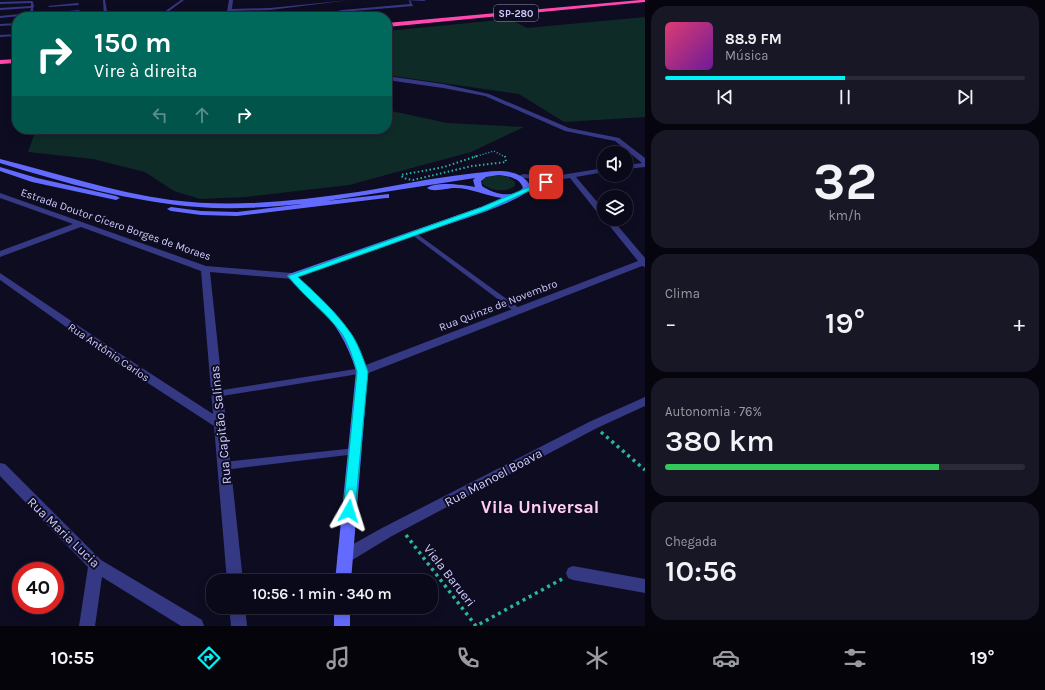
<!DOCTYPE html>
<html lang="pt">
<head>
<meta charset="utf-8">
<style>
  body { margin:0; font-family:Karla,sans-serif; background:#181726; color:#f1f3f6; height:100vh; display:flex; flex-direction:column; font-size:15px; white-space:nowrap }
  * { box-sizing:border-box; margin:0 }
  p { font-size:13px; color:#999aa2 }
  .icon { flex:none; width:22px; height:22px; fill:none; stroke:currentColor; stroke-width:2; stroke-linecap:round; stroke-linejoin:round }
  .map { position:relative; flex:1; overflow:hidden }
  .drawer { display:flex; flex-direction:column; gap:6px; padding:6px; background:#06050e; width:400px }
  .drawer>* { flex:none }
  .top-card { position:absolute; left:12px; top:12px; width:380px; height:122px; border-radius:16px; box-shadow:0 2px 10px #0003,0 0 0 1px #2a2a38; background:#00695c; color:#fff; overflow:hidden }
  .fabs { position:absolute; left:597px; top:146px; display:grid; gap:8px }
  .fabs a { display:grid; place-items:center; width:36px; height:36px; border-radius:50%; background:#0a0919; box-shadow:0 2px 10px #0003,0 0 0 1px #2a2a38; font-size:20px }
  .speed { position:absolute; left:12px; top:562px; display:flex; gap:8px; font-size:20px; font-weight:700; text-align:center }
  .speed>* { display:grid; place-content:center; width:52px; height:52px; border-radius:50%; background:#0a0919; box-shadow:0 2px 10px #0003,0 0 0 1px #2a2a38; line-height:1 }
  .speed .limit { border:6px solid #d22; background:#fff; color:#111 }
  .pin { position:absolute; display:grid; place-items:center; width:34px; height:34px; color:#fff; margin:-17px; border-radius:8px; box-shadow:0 2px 6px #0006 }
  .me { position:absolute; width:44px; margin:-22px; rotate:6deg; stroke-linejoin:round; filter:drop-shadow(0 0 3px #0008) }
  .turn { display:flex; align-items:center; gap:14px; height:84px; padding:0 16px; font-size:18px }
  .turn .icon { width:52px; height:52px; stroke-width:2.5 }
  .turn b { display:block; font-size:28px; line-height:34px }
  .lanes { display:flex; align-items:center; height:38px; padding:0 16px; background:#0003; justify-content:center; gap:20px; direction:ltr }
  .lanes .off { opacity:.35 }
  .big { font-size:30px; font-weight:600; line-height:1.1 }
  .drawer .card { flex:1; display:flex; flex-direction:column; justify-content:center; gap:6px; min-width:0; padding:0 14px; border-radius:16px; background:#181726 }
  .drawer .dial { align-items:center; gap:0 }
  .dial b { font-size:52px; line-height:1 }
  .song { display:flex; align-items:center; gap:12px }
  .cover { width:48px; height:48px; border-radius:6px; background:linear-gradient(135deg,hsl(340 70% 55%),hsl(280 70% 35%)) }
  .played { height:4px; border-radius:2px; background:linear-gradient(90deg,#00f1f7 50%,#2a2a38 50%) }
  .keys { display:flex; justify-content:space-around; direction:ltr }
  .heat { display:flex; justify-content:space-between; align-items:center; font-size:22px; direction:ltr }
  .charge { height:6px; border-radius:3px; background:linear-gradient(90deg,#34c759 76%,#2a2a38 0) }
  .trip { position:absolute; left:206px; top:574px; width:232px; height:40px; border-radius:16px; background:#0a0919; box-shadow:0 2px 10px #0003,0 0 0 1px #2a2a38; font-weight:600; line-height:40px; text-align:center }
  .dock { display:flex; height:64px; justify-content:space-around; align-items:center; background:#04040a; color:#999aa2 }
  .dock .icon { width:28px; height:28px }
  .dock .on { color:#00f1f7 }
  .dock b { font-size:18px; color:#f1f3f6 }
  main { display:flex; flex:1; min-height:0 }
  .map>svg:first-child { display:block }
  .green { fill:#0f2b28 }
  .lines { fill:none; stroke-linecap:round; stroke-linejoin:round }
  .path-far2 { stroke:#29b6a3; stroke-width:1.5; stroke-dasharray:1 2; stroke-linecap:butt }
  .path-far1 { stroke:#29b6a3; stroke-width:2; stroke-dasharray:1.5 2.5; stroke-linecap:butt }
  .path { stroke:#29b6a3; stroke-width:3.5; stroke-dasharray:3 4; stroke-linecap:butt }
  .lane { fill:#353882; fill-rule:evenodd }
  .street { fill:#353882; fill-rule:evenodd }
  .secondary { fill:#636bff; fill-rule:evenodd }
  .highway { fill:#ff47ad; fill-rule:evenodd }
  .route { fill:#00f1f7; stroke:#009da1 }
  .labels { text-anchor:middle; stroke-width:4; stroke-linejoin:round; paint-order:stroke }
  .shield { fill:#0e0c21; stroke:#9492bc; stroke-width:1 }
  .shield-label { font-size:10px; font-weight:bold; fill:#ceccff }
  .street-label { font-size:11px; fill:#ceccff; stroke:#0e0c21 }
  .near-street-label { font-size:13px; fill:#ceccff; stroke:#0e0c21 }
  .near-district-label { font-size:18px; font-weight:bold; fill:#ffcef1; stroke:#0e0c21 }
</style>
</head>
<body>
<main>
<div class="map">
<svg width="645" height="626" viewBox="0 0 645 626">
  <rect width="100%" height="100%" fill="#0e0c21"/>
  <!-- green -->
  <g class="green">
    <polygon points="645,17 645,117 564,122 519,94 387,75 387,31 509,19 527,28"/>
    <polygon points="387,110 447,123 524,127 471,152 349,185 246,197 200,199 174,191 145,172 93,159 28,152 36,129 217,129 220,133 235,129 387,129"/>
    <path d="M497,175L508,177L515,182V186C506,193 489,191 482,183L483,178Z"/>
  </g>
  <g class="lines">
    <!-- path-far2 -->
    <polyline class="path-far2" points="474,157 494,151 505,157"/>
    <!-- path-far1 -->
    <polyline class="path-far1" points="477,156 444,167 401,175 403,178 413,180 472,166 506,162 505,156"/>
    <!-- path -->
    <g class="path">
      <polyline points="601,432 645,470"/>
      <polyline points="406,535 476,626 562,579"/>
    </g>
    <!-- lane -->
    <g class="lane">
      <polygon points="103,0 105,0 108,17 104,17"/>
      <polygon points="181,0 184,0 161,17 157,17"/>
      <polygon points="410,0 413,6 342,12 318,17 312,17 342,10 410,4 409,1"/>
      <polygon points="32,1 33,2 34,7 33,8 34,17 30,17 30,15 0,18 0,16 30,13 31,8 0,10 0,8 31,6 31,3 0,4 0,2"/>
      <polygon points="78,3 79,5 49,7 48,6"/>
      <polygon points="79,10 80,12 50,14 48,13"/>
      <polygon points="17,23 17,25 0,26 0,24"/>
      <polygon points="17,34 17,36 0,37 0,35"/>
      <polygon points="413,231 519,308 520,310 519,312 515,312 411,234 411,232"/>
      <polygon points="362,368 365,369 366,371 365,373 216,397 213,396 212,394 213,392 216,391"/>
      <polygon points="356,448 359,449 360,451 359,453 356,454 224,470 221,469 219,466 221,463 224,462"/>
    </g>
    <!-- street -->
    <g class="street">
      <polygon points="229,0 233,0 232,9 270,8 350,0 270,10 231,11 230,17 226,17"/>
      <polygon points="405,0 426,0 424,1"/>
      <polygon points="387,76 443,84 489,94 569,128 619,138 645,158 645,167 626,169 626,165 642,163 615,141 565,131 485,96 443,88 387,80"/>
      <polygon points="604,168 604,172 576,177 604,210 604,217 601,217 570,178 558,180 525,193 521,191 522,189 546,180 524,178 519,180 515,178 523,174 555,176"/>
      <polygon points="0,193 206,266 292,273 297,276 292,279 210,272 243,581 227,581 214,426 114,361 0,280 0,273 122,355 213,414 201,271 81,227 0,257 0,251 73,224 0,198"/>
      <polygon points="604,219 612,219 645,258 645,267 642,266 366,374 358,374 356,371 358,368 638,261"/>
      <polygon points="645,397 645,406 597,428 392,536 349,562 344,564 339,562 337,557 339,552 382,528 589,422"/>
      <polygon points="0,463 5,464 101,560 202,620 204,626 181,626 102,577 95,626 79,626 88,567 0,476"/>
      <polygon points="573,566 645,579 645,593 573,580 568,578 566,573 568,568"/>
      <polygon points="229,607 245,607 247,626 231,626"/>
    </g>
    <!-- secondary -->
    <g class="secondary">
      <path d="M0,159C57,173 112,192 171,200C233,208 296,201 358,192C395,186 431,178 468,174C478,173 489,171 499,171C511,171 527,175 531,188C520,202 461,220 442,226C394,243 346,260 298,277C332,308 352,326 368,371L351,581H335L356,371C348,344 335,322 315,302C306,294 295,286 287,276L289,274L481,207L502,198C486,196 471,188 455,188C447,188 433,193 427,188C436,181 464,185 475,187L473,180L475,178L326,201L389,194V198H386L237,216L201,215L171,211L167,209L171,207L201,211L237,212L302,204C268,207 233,210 198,207C131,202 65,183 0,163ZM498,175C507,176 520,177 523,188C512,199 494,194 482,186L481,181L486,177Z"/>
      <polygon points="0,167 37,178 116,196 120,198 116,200 32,182 0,171"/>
      <rect x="334" y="607" width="16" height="19"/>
    </g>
    <!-- highway -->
    <g class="highway">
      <polygon points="640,0 645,0 645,2 387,27 387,23"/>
      <polygon points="17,59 17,63 0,64 0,60"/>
    </g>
  </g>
  <!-- route -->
  <path class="route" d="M543,181L549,182L487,210L298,277C316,294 335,311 350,332C358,343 363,358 368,372L355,511L353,515L349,517L345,515L343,511L357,372C353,359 349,345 342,334C326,312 304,297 288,276L482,207Z"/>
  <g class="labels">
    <!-- shield labels -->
    <rect class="shield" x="494" y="5" width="44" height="16" rx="3"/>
    <g class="shield-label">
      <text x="516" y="17">SP-280</text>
    </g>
    <!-- street labels -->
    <g class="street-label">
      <text transform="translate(116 224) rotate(19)" y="4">Estrada Doutor Cícero Borges de Moraes</text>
      <text transform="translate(498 305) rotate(-21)" y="4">Rua Quinze de Novembro</text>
      <text transform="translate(109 352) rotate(34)" y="4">Rua Antônio Carlos</text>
    </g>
    <!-- near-street labels -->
    <g class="near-street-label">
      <text transform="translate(220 425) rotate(-96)" y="5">Rua Capitão Salinas</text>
      <text transform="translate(493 477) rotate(-28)" y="5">Rua Manoel Boava</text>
      <text transform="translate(64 532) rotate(44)" y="5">Rua Maria Lucia</text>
      <text transform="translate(450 575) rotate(52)" y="5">Viela Barueri</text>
    </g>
    <!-- near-district labels -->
    <g class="near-district-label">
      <text x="540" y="513">Vila Universal</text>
    </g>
  </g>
</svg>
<div class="fabs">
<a><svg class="icon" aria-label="sound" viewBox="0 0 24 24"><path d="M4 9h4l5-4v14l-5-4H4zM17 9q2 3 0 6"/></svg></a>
<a><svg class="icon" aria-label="layers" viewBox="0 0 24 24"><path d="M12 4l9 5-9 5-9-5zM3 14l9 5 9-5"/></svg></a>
</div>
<div class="speed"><div class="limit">40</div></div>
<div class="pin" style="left:546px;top:182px;background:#d93025"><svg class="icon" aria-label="arrive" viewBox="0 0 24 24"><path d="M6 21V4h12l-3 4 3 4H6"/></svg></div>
<svg class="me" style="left:349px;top:511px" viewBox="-20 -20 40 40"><path d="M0-17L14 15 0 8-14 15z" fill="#00f1f7" stroke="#fff" stroke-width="4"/></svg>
<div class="trip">10:56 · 1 min · 340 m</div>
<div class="top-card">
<div class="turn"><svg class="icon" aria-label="right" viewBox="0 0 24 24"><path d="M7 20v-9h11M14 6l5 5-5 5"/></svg><div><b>150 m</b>Vire à direita</div></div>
<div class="lanes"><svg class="icon off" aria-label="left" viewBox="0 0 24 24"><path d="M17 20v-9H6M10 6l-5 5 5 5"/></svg><svg class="icon off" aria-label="ahead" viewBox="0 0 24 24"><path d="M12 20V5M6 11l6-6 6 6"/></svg><svg class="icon" aria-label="right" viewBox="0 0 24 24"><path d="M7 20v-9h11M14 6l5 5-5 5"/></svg></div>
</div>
</div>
<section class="drawer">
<div class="card">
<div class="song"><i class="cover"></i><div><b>88.9 FM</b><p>Música</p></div></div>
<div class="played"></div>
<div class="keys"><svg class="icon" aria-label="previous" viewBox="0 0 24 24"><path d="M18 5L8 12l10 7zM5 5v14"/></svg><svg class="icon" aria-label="pause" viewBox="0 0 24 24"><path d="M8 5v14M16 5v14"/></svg><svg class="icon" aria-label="next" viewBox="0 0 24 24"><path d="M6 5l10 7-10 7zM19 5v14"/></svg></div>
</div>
<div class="card dial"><b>32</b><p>km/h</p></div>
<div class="card"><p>Clima</p>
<div class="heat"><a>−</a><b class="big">19°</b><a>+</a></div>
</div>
<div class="card"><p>Autonomia · 76%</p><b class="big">380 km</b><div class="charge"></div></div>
<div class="card"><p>Chegada</p><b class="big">10:56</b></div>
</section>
</main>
<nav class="dock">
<b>10:55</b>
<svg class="icon on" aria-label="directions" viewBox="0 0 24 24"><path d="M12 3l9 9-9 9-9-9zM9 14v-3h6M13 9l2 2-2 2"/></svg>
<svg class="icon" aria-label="music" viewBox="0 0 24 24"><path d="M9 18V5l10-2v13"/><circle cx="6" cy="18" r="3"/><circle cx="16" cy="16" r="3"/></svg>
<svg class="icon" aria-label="phone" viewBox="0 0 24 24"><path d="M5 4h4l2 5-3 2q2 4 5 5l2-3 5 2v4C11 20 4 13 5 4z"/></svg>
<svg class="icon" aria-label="climate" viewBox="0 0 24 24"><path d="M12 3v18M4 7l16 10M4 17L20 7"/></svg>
<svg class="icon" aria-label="car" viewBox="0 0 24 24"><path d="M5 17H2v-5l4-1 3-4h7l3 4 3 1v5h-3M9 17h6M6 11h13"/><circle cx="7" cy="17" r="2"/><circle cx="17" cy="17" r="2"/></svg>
<svg class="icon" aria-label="filters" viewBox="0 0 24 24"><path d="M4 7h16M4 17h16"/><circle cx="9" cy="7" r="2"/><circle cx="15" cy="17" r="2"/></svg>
<b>19°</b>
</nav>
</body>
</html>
